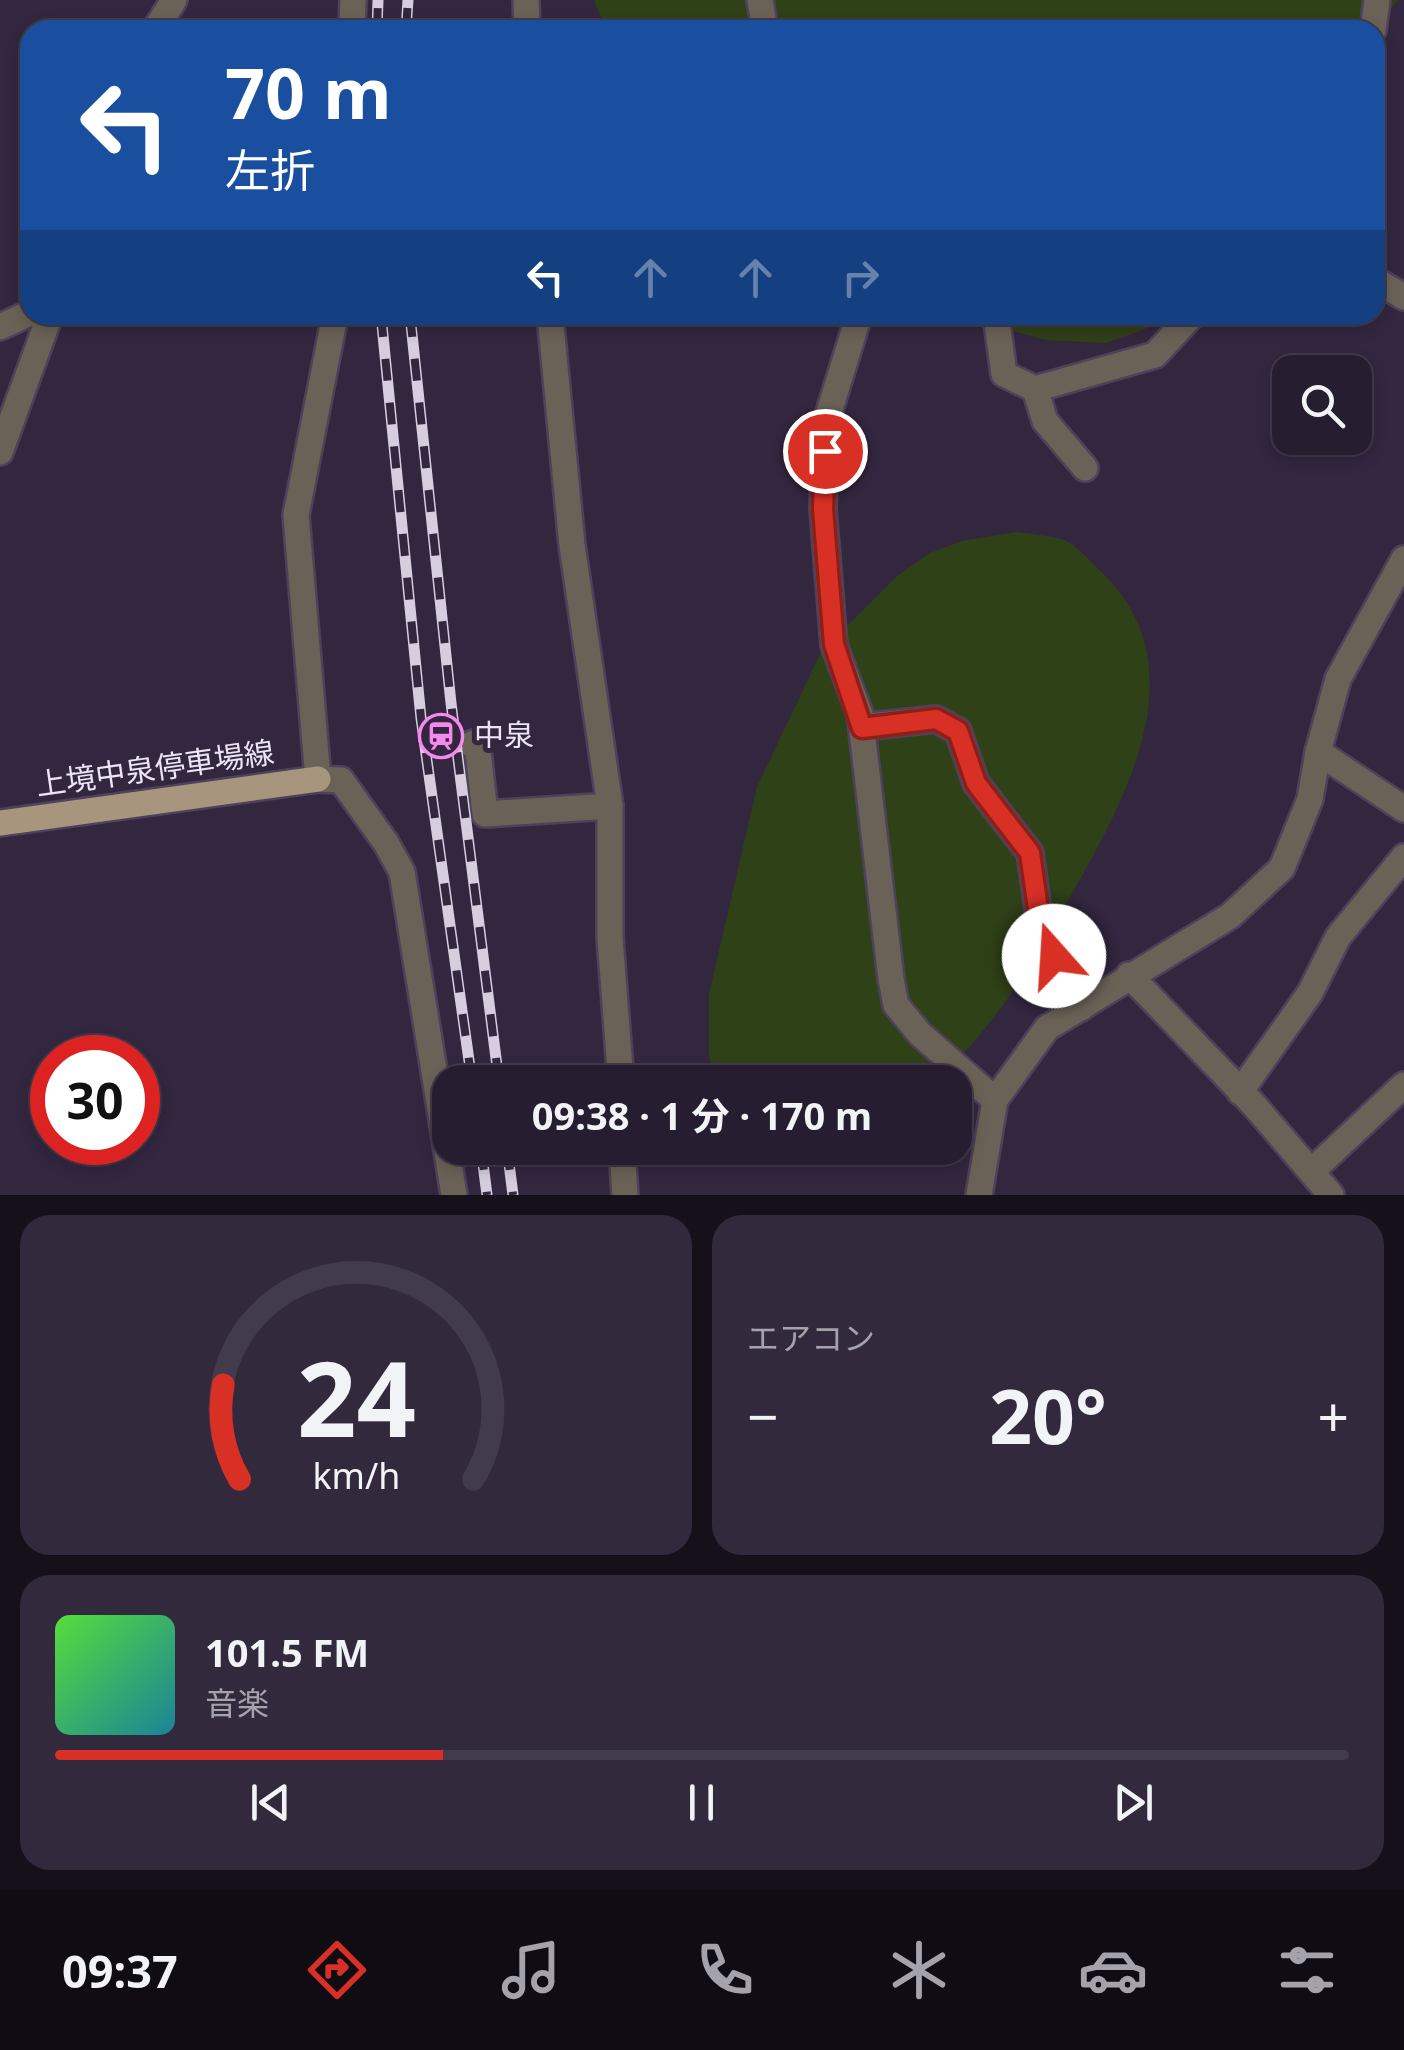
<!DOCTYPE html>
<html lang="ja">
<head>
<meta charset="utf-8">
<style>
  body { margin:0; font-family:"Noto Sans","Noto Sans JP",sans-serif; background:#322a3c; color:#f1f3f6; height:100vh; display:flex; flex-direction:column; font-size:38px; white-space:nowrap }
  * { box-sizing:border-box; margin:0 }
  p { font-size:32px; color:#a4a2ab }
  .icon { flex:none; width:55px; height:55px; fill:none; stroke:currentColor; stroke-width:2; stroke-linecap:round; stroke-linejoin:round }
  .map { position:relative; height:1195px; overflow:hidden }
  .details { display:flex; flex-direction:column; gap:20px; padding:20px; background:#15101a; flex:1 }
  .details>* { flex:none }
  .hud { position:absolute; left:20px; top:20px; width:1365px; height:305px; border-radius:30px; box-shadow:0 5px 15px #0003,0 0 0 2px #423b4c; background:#1a4fa0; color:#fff; overflow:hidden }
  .fabs { position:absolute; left:1272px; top:355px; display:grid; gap:20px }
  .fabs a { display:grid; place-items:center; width:100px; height:100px; border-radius:20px; background:#261d30; box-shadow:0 5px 15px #0003,0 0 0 2px #423b4c; font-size:50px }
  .speed { position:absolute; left:30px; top:1035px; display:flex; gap:20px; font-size:50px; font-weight:700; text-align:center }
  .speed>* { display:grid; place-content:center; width:130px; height:130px; border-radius:50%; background:#261d30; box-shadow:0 5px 15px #0003,0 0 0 2px #423b4c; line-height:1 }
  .speed .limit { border:15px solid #d22; background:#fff; color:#111 }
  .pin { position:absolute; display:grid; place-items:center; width:85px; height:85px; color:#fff; margin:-42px; border:5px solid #fff; border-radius:50%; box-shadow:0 2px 10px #0007 }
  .me { position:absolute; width:110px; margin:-55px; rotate:341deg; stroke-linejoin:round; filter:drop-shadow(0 0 8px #0008) }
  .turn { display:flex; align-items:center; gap:35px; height:210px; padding:0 40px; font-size:45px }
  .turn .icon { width:130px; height:130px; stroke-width:2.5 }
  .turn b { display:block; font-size:70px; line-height:85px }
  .lanes { display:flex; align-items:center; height:95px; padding:0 40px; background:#0003; justify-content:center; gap:50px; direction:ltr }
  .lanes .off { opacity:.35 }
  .big { font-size:75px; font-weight:700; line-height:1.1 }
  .details .tile { flex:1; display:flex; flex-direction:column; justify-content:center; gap:15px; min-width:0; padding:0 35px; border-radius:30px; background:#322a3c }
  .details .dial { align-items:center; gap:0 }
  .dial svg { height:260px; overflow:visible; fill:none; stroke:#423b4c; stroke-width:7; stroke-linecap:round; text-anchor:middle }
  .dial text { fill:#f1f3f6; stroke:none }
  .song { display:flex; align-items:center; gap:30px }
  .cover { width:120px; height:120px; border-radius:15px; background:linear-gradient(135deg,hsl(110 70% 55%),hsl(190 70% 35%)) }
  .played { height:10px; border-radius:5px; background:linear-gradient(90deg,#d93025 30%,#423b4c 30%) }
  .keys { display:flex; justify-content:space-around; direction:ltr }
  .heat { display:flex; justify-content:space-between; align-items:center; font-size:55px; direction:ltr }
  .details .tiles { flex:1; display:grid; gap:20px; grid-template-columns:1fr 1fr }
  .tile:last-child { grid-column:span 2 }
  .trip { position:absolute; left:432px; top:1065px; width:540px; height:100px; border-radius:30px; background:#261d30; box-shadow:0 5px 15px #0003,0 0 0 2px #423b4c; font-weight:700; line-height:100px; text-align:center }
  .tabs { display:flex; height:160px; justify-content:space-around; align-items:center; background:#0f0c13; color:#a4a2ab }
  .tabs .icon { width:70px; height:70px }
  .tabs .on { color:#d93025 }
  .tabs b { font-size:45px; color:#f1f3f6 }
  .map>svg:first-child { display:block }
  .green { fill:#2f4117 }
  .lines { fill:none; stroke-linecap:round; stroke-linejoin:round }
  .minor-casing { stroke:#4d4259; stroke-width:30 }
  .major-casing { stroke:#4d4259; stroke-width:30 }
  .minor { stroke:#6b6257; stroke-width:25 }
  .major { stroke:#a7957e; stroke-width:25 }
  .rail-casing { stroke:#d6cedf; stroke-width:11 }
  .rail { stroke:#332740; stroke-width:8; stroke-dasharray:22; stroke-linecap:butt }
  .route-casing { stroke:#8d1f18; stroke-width:25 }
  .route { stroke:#d93025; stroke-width:18 }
  .labels { text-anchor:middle; stroke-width:10; stroke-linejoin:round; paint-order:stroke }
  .poi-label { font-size:30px; fill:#ece5f5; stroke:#332740; text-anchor:start }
  .street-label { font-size:30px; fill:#ece5f5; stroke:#332740 }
</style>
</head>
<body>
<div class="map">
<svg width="1404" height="1195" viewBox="0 0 1404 1195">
  <rect width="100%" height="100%" fill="#332740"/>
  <!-- green -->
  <g class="green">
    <polygon points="594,0 1398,0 1371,30 606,30"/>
    <polygon points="955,315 1185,315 1106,343 1045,340"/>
    <path d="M1018,532C1033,535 1056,535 1070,543C1080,549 1089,561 1098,569C1203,664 1125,800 1069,899C1031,966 992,1030 935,1082H715L709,1056V994L757,787L821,652L896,577L930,553L962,541Z"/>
  </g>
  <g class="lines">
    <defs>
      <g id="minor">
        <polyline points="526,0 527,30"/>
        <polyline points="760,0 765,30"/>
        <polyline points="155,30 174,0"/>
        <polyline points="352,30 353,0"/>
        <polyline points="1373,30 1377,0"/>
        <polyline points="1375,280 1404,297"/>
        <polyline points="335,315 296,515 318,779 341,780 386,843 402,872 454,1195"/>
        <polyline points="550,315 572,545 610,806 610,938 621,1082"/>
        <polyline points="859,315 826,422 823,509 834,645 860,714 891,979 896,1005 920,1034 995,1100"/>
        <polyline points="996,315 1004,374 1035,389 1045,421 1085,468"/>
        <polyline points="0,327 30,313"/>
        <polyline points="1035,389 1155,355 1192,315"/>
        <polyline points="0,452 50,315"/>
        <polyline points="862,727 936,719 958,731 976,783 1030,853 1041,930 1081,1008"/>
        <polyline points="471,744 477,742 485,814 610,806"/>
        <polyline points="1318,752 1404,809"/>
        <polyline points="1129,975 1254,1105 1331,1195"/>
        <polyline points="1240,1092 1310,993 1338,937 1404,857"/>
        <polyline points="622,1148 625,1195"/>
        <polyline points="1313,1170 1404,1085"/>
        <polyline points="979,1195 995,1100 1047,1028 1230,916 1282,868 1310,799 1318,752 1338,679 1404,559"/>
      </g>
      <polyline id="major" points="0,823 318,779"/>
    </defs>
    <!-- minor casing -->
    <use href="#minor" class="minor-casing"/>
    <!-- major casing -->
    <use href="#major" class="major-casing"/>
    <!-- minor -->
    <use href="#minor" class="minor"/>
    <!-- major -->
    <use href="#major" class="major"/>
    <defs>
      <g id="rail">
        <polyline points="377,30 378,0"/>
        <polyline points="406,30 408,0"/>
        <polyline points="381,315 421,718 472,1082"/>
        <polyline points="410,315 451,703 499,1082"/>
        <polyline points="481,1148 487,1195"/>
        <polyline points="507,1148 513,1195"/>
      </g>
    </defs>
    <!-- rail casing -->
    <use href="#rail" class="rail-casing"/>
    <!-- rail -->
    <use href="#rail" class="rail"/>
  </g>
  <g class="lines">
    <defs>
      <polyline id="route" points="825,451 823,509 834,644 862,728 936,719 958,731 976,783 1030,853 1041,930 1054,956"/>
    </defs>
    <!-- route casing -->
    <use href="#route" class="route-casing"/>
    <!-- route -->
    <use href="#route" class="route"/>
  </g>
  <!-- icons -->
  <defs>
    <symbol id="station-ring" viewBox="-11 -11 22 22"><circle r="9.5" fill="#332740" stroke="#f788ec" stroke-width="1.5"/><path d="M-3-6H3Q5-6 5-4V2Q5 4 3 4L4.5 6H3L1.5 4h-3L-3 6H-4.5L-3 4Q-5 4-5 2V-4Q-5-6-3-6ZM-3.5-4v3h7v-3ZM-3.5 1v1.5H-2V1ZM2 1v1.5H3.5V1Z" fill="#f788ec"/></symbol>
  </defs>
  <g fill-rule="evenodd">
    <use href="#station-ring" x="416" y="711" width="50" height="50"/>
  </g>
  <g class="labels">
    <!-- poi labels -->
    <g class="poi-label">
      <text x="474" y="746">中泉</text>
    </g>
    <!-- street labels -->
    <g class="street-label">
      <text transform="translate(155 769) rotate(-8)" y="10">上境中泉停車場線</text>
    </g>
  </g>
</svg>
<div class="fabs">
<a><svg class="icon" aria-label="search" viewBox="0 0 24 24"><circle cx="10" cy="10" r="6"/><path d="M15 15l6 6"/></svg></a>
</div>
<div class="speed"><div class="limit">30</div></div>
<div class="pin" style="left:825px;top:451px;background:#d93025"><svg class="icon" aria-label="arrive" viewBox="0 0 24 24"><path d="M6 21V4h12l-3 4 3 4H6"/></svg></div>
<svg class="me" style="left:1054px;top:956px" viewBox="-20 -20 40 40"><circle r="19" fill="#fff"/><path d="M0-13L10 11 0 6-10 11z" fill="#d93025"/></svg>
<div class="trip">09:38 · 1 分 · 170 m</div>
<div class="hud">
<div class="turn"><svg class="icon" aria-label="left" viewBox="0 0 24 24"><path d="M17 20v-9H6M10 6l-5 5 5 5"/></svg><div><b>70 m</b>左折</div></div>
<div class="lanes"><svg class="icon" aria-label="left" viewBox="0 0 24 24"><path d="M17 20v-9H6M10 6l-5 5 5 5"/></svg><svg class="icon off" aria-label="ahead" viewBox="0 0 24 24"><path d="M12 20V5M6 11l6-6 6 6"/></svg><svg class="icon off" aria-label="ahead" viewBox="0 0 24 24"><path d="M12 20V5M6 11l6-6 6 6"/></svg><svg class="icon off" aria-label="right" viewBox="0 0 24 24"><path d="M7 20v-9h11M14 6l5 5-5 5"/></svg></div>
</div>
</div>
<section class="details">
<div class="tiles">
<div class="tile dial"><svg viewBox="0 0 100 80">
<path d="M14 69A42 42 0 1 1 86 69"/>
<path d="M14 69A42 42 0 0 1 9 40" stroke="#d93025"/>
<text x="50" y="56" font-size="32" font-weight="700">24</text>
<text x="50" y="72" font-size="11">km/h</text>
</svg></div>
<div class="tile"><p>エアコン</p>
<div class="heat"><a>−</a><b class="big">20°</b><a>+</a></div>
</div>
<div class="tile">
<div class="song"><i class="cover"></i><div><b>101.5 FM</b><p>音楽</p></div></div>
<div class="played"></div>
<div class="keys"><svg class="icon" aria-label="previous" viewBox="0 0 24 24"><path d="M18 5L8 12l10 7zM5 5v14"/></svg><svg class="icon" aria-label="pause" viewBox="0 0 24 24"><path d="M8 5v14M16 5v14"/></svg><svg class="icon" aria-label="next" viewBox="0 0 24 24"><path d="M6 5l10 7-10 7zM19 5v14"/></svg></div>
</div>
</div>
</section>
<nav class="tabs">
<b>09:37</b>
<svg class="icon on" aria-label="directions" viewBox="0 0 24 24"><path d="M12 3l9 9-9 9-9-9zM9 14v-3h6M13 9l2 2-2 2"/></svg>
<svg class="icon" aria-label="music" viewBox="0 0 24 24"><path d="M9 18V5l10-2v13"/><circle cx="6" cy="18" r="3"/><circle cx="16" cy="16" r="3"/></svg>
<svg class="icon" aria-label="phone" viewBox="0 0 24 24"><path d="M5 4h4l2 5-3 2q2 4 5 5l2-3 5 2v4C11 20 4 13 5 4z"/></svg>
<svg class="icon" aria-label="climate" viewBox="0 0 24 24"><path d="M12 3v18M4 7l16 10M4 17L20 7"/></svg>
<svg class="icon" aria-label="car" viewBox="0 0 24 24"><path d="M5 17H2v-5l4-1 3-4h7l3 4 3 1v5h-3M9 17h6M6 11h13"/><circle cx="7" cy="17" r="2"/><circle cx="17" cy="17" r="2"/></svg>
<svg class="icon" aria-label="filters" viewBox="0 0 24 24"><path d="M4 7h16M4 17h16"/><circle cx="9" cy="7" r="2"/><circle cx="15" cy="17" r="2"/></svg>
</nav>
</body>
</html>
